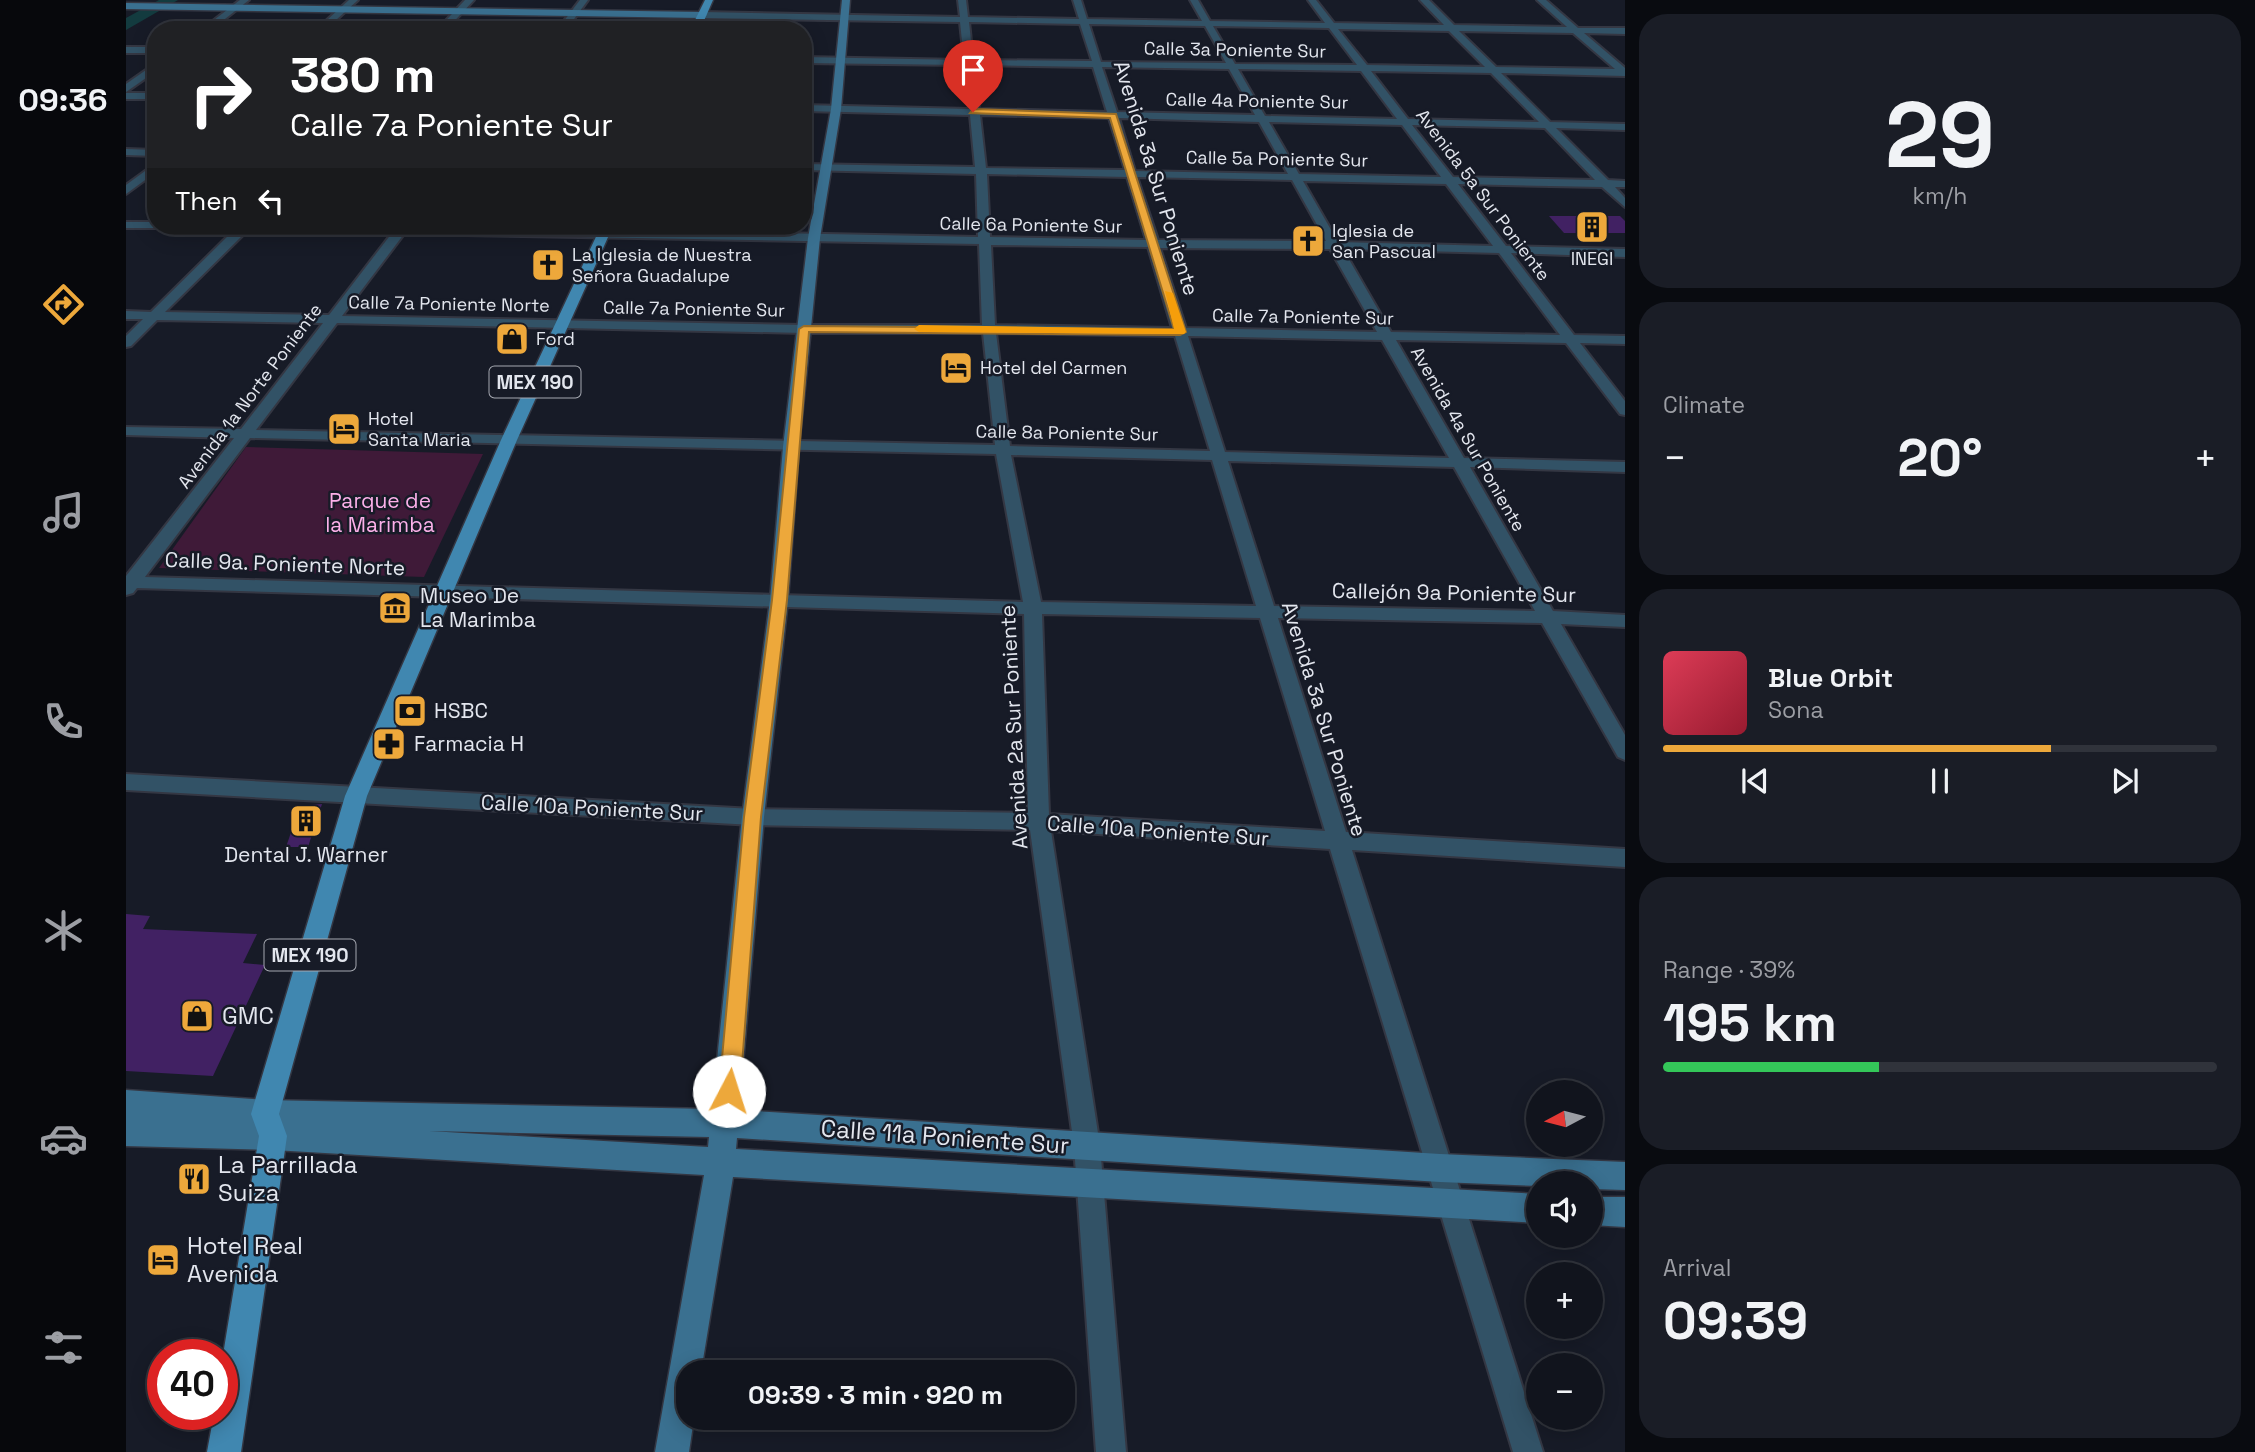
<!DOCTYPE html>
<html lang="en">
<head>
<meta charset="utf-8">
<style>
  body { margin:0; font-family:"Space Grotesk",sans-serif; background:#1a1d26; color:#f1f3f6; height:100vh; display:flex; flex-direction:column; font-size:26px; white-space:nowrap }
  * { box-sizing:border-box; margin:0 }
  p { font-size:23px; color:#9c9ea4 }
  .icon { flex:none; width:38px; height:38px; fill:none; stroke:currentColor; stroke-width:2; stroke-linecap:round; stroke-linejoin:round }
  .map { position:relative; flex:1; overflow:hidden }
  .sheet { display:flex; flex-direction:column; gap:14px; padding:14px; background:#090b10; width:630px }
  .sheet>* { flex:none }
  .top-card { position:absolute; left:21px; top:21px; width:665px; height:214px; border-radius:28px; box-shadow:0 4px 18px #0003,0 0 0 2px #30333b; background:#202124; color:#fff; overflow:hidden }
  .needle { width:46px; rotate:263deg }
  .tools { position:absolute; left:1400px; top:1080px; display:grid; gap:14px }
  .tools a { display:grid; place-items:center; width:77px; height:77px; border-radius:50%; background:#11141d; box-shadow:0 4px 18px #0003,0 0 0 2px #30333b; font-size:35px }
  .speed { position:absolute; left:21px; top:1339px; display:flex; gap:14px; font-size:35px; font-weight:700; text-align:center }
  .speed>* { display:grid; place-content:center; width:91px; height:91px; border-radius:50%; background:#11141d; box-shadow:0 4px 18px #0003,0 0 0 2px #30333b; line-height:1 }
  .speed .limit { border:10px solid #d22; background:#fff; color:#111 }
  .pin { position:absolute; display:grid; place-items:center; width:60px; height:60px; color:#fff; margin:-72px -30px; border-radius:50% 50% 50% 0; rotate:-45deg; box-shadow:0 0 7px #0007 }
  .pin .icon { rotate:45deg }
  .me { position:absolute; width:77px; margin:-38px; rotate:5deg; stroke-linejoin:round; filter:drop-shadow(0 0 5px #0008) }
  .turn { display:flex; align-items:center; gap:24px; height:147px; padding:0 28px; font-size:32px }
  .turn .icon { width:91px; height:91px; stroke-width:2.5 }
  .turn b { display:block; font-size:49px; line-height:60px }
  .then { display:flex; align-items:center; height:66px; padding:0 28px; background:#0003; gap:14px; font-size:26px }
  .big { font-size:52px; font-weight:700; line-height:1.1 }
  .sheet .card { flex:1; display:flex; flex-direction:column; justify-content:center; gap:10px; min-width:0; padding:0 24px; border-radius:28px; background:#1a1d26 }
  .sheet .dial { align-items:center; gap:0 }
  .dial b { font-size:91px; line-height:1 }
  .song { display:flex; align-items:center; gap:21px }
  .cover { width:84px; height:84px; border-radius:10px; background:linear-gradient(135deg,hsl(350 70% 55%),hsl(350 70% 35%)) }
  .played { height:7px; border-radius:4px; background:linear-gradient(90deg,#eda83b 70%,#30333b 70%) }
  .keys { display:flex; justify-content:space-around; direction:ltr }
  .heat { display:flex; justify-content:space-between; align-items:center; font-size:38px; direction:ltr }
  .charge { height:10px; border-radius:5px; background:linear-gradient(90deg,#34c759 39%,#30333b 0) }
  .trip { position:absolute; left:550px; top:1360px; width:399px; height:70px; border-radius:28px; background:#11141d; box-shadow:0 4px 18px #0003,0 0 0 2px #30333b; font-weight:700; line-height:70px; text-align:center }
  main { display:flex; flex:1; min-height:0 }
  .tabs { display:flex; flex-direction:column; width:126px; justify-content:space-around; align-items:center; background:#07080c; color:#9c9ea4 }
  .tabs .icon { width:49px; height:49px }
  .tabs .on { color:#eda83b }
  .tabs b { font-size:32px; color:#f1f3f6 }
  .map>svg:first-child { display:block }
  .green { fill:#3f1a38 }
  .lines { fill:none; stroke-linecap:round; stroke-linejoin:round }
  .river { fill:#133b3f; fill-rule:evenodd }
  .building { fill:#412163 }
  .street-casing { stroke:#343743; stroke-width:4 }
  .secondary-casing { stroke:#343743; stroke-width:3 }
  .primary-casing { stroke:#343743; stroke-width:3 }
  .street { fill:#325266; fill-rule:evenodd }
  .secondary { fill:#3a7090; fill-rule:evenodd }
  .primary { fill:#4087b0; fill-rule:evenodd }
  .route { fill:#eda83b; stroke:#9a6d26; stroke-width:2 }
  .slow { fill:#f59e0b }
  .labels { text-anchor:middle; stroke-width:5; stroke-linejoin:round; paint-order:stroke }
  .far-street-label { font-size:18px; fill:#e3e6ee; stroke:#171b27 }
  .far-poi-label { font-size:18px; fill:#e3e6ee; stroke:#171b27; text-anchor:start }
  .shield { fill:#171b27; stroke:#a6a9b2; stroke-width:2 }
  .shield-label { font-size:19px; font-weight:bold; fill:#e3e6ee }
  .street-label { font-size:21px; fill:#e3e6ee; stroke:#171b27 }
  .park-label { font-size:21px; fill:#fbb0e9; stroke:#171b27 }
  .poi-label { font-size:21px; fill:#e3e6ee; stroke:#171b27; text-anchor:start }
  .near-poi-label { font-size:24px; fill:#e3e6ee; stroke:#171b27; text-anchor:start }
  .near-street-label { font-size:24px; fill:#e3e6ee; stroke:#171b27 }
</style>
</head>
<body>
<main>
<nav class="tabs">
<b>09:36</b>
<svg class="icon on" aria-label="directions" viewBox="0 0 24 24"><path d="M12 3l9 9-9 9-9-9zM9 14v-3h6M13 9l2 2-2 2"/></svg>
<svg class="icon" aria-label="music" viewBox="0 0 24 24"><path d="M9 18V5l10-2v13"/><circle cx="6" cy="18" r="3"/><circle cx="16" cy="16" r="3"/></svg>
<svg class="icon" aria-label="phone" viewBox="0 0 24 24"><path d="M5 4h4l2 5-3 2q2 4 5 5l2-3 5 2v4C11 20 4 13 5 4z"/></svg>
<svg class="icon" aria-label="climate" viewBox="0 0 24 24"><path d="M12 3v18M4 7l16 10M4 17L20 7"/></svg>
<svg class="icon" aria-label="car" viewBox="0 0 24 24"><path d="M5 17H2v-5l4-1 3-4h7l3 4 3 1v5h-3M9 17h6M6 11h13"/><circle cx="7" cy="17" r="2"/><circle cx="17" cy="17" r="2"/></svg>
<svg class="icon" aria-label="filters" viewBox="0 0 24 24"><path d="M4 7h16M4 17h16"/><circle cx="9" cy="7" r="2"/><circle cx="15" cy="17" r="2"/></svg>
</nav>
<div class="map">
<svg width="1499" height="1452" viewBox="0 0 1499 1452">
  <rect width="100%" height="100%" fill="#171b27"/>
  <!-- green -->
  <polygon class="green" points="120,447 357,454 298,577 33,568"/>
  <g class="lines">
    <!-- river -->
    <polygon class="river" points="33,0 52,0 0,30 0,18"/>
  </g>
  <!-- building -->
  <g class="building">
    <polygon points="1423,216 1494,216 1499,221 1499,233 1438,233"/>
    <polygon points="196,804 182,847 160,847 174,806"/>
    <polygon points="0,914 24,916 17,929 131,934 117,963 139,965 87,1076 0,1071"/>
  </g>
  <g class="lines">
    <defs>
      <g id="street">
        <polygon points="114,0 123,0 85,30 75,30"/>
        <polygon points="223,0 232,0 199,30 190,30"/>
        <polygon points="339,0 348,0 320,30 311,30"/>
        <polygon points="454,0 462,0 440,30 431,30"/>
        <path d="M832,0H840L842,17L953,19L947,0H955L961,19L1076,21L1064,0H1072L1084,21L1199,23L1182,0H1190L1208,23L1318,25L1294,0H1303L1328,25L1441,27L1411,0H1420L1452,28H1499V34L1458,33L1499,68V76L1375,73L1424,122L1499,124V130L1430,128L1482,180L1499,181V187H1489L1499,198V207L1476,187L1332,184L1380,246L1499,249V257L1385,253L1448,335L1499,336V344L1454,343L1499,401V415L1494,414L1440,343L1270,340L1338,458L1499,462V472L1344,467L1427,611L1499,615V627L1435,624L1499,735V760L1492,757L1416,623L1152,618L1220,832L1499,849V867L1226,850L1417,1452H1387L1204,849L925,831L974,1146L1000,1452H970L948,1146L904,830L627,825L0,790V774L627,809L902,813L898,614L11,588L7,593L0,595V576L108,438L0,435V427L115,429L197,323L31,320L5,346L0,347V336L17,319H0V311L25,312L108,230L54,229L48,226H284L852,237L850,174L677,170V164L849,167L844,115L677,111V105L843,109L839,65L677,63V57L838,60L834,22L576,18L572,15L576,12L834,17ZM843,22L954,24L966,61L847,60ZM963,24L1079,26L1100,63L975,62ZM1087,26L1203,28L1231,65L1109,64ZM1212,29L1323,31L1359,67L1241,65ZM1333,31L1447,33L1489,69L1370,67ZM848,65L967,67L981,112L853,109ZM976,67L1103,69L1129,115L991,112ZM1112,69L1235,71L1271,119L1139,116ZM1245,71L1365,73L1413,122L1282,119ZM854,115L983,118L999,170L860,168ZM993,118L1133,122L1162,174L1009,171ZM1143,122L1276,125L1315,177L1173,174ZM1286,125L1419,128L1469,180L1327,177ZM861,174L1001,177L1020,240L864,237ZM1011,177L1166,180L1200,241L1032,240ZM1177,181L1320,184L1367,246L1212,242ZM121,231L266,233L203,315L39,312ZM278,234L853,244L856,325H678L216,316ZM865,245L1022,247L1046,328L869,325ZM1034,248L1204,249L1251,332L1060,328ZM1217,249L1373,253L1434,335L1265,332ZM211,323L678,333H857L869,445L130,430ZM870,333L1049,336L1084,451L884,446ZM1062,336L1256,340L1323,458L1099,452ZM124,438L870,454L897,602L19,577ZM885,455L1086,460L1130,606L915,602ZM1102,461L1328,467L1409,611L1148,606ZM916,614L1134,618L1199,831L923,814Z"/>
        <rect x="0" y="47" width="30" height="6"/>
        <polygon points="30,63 30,71 0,92 0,84"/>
        <rect x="0" y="93" width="30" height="6"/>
        <polygon points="0,149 30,150 30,156 0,155"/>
        <polygon points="30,163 30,172 0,194 0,185"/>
        <polygon points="0,222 30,222 30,226 35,226 30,228 0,228"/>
      </g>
      <g id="secondary">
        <path d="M716,0H724L715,109L694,238L673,447L662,600L638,817L613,1110L1314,1154L1499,1162V1190L1465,1189V1183H1412V1186L1314,1182L611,1138L610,1149L1412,1194V1223L607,1177L575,1372H562V1418H568L563,1452H529L578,1175L147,1150L0,1146V1118H10H0V1090L139,1100L586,1109L616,817L644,600L657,447L682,238L705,109ZM303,1131L583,1137L582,1147Z"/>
        <polygon points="0,3 576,12 581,15 576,18 0,9"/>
        <polygon points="1465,1197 1499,1197 1499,1227 1465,1225"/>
      </g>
      <g id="primary">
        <polygon points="579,0 587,0 574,30 564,30"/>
        <polygon points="475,226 487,226 391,440 241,796 153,1114 161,1136 115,1452 81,1452 88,1414 96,1414 96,1361 133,1136 125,1114 219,796 375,440"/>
      </g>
    </defs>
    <!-- street casing -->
    <use href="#street" class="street-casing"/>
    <!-- secondary casing -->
    <use href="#secondary" class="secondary-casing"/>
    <!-- primary casing -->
    <use href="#primary" class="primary-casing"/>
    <!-- street -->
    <use href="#street" class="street"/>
    <!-- secondary -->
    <use href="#secondary" class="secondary"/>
    <!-- primary -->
    <use href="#primary" class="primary"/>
  </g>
  <!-- route -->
  <polygon class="route" points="847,109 990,114 1060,332 1054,335 683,332 661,600 635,817 614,1091 610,1099 603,1102 596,1099 593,1091 618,817 646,600 673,329 678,326 1048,329 984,118 844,113"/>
  <!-- slow -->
  <polygon class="slow" points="1039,291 1047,293 1060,332 1058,334 793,332 788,329 793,325 1048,329"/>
  <!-- icons -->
  <defs>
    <symbol id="building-square" viewBox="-11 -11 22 22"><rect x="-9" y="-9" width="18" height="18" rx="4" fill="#eda83b" stroke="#171b27"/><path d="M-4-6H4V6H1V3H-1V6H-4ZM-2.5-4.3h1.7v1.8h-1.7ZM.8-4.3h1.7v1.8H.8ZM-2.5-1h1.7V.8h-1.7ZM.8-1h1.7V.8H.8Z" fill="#111"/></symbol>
    <symbol id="church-square" viewBox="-11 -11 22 22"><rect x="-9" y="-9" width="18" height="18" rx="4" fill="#eda83b" stroke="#171b27"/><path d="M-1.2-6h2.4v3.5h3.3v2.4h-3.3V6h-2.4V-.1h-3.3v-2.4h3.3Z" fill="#111"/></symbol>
    <symbol id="shop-square" viewBox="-11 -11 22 22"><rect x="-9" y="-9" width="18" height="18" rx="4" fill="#eda83b" stroke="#171b27"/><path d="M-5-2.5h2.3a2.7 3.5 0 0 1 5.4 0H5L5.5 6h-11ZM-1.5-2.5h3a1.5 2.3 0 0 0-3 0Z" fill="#111"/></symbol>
    <symbol id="hotel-square" viewBox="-11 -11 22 22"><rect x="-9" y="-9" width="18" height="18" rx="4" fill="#eda83b" stroke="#171b27"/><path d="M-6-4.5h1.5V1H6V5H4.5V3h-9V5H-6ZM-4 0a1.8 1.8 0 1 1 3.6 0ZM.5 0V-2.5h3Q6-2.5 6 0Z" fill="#111"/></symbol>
    <symbol id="museum-square" viewBox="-11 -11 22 22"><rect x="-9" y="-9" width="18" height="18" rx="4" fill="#eda83b" stroke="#171b27"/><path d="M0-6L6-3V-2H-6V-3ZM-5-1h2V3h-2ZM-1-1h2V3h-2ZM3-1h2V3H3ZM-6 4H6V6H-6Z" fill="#111"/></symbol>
    <symbol id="bank-square" viewBox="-11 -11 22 22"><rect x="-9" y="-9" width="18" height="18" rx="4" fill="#eda83b" stroke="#171b27"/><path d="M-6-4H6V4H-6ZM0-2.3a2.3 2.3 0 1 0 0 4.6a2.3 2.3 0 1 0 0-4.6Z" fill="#111"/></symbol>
    <symbol id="pharmacy-square" viewBox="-11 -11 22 22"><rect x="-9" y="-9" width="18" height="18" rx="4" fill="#eda83b" stroke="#171b27"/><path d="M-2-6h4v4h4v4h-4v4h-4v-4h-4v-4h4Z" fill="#111"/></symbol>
    <symbol id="restaurant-square" viewBox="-11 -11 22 22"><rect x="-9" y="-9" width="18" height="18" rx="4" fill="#eda83b" stroke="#171b27"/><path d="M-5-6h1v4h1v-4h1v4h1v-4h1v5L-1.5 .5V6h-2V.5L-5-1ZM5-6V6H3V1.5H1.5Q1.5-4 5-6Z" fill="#111"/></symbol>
  </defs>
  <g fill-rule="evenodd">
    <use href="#building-square" x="1447" y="208" width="38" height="38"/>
    <use href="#church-square" x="1163" y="222" width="38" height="38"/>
    <use href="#church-square" x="403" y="246" width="38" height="38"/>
    <use href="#shop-square" x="367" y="320" width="38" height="38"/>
    <use href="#hotel-square" x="811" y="349" width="38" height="38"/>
    <use href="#hotel-square" x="199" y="410" width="38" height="38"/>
    <use href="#museum-square" x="250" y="589" width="38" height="38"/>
    <use href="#bank-square" x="265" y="692" width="38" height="38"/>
    <use href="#pharmacy-square" x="244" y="725" width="38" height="38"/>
    <use href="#building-square" x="161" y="802" width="38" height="38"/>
    <use href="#shop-square" x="52" y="997" width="38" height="38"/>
    <use href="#restaurant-square" x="49" y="1160" width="38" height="38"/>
    <use href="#hotel-square" x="18" y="1241" width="38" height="38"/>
  </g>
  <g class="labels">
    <!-- far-street labels -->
    <g class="far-street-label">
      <text transform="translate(1109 50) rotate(1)" y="6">Calle 3a Poniente Sur</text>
      <text transform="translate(1131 101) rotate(1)" y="6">Calle 4a Poniente Sur</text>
      <text transform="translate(1151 159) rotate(1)" y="6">Calle 5a Poniente Sur</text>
      <text transform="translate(1357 195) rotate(53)" y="6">Avenida 5a Sur Poniente</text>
      <text transform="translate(905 225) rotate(1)" y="6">Calle 6a Poniente Sur</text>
      <text transform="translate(323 304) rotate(1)" y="6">Calle 7a Poniente Norte</text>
      <text transform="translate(568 309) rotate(1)" y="6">Calle 7a Poniente Sur</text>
      <text transform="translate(1177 317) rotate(1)" y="6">Calle 7a Poniente Sur</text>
      <text transform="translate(124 396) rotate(-53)" y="6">Avenida 1a Norte Poniente</text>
      <text transform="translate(941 433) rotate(1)" y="6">Calle 8a Poniente Sur</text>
      <text transform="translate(1342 439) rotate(60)" y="6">Avenida 4a Sur Poniente</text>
    </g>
    <!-- far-poi labels -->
    <g class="far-poi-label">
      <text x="1206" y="237">Iglesia de<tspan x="1206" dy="21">San Pascual</tspan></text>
      <text x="446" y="261">La Iglesia de Nuestra<tspan x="446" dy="21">Señora Guadalupe</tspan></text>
      <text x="1466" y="265" text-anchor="middle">INEGI</text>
      <text x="410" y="345">Ford</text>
      <text x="854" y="374">Hotel del Carmen</text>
      <text x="242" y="425">Hotel<tspan x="242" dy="21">Santa Maria</tspan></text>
    </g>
    <!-- shield labels -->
    <g class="shield">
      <rect x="363.5" y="366.5" width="91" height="31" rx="5"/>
      <rect x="138.5" y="939.5" width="91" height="31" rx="5"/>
    </g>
    <g class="shield-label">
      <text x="409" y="389">MEX 190</text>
      <text x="184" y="962">MEX 190</text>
    </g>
    <!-- street labels -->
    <g class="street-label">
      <text transform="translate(1030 178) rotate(73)" y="7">Avenida 3a Sur Poniente</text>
      <text transform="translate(159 564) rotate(2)" y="7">Calle 9a. Poniente Norte</text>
      <text transform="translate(1328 593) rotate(1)" y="7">Callejón 9a Poniente Sur</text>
      <text transform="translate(1198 719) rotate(73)" y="7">Avenida 3a Sur Poniente</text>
      <text transform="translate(888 727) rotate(-93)" y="7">Avenida 2a Sur Poniente</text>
      <text transform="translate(466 808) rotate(3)" y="7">Calle 10a Poniente Sur</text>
      <text transform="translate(1032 831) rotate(4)" y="7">Calle 10a Poniente Sur</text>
    </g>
    <!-- park labels -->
    <g class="park-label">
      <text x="254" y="508">Parque de<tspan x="254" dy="24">la Marimba</tspan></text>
    </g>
    <!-- poi labels -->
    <g class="poi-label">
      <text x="294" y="603">Museo De<tspan x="294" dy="24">La Marimba</tspan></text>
      <text x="308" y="718">HSBC</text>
      <text x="288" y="751">Farmacia H</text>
      <text x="180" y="862" text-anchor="middle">Dental J. Warner</text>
    </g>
    <!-- near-poi labels -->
    <g class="near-poi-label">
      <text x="96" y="1024">GMC</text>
      <text x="92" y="1173">La Parrillada<tspan x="92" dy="28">Suiza</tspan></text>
      <text x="61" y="1254">Hotel Real<tspan x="61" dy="28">Avenida</tspan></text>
    </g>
    <!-- near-street labels -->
    <g class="near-street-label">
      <text transform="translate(819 1137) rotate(4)" y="8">Calle 11a Poniente Sur</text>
    </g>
  </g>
</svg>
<div class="tools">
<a><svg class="needle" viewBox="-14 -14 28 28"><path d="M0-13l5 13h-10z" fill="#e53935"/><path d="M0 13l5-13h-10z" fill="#9c9ea4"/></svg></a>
<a><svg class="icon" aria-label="sound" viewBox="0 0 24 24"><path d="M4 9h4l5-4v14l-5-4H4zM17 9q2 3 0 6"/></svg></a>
<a>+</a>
<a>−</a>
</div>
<div class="speed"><div class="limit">40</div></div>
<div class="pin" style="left:847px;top:112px;background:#d93025"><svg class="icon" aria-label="arrive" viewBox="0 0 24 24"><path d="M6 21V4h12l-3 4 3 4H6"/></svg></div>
<svg class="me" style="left:603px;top:1091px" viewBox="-20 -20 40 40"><circle r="19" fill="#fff"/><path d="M0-13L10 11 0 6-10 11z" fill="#eda83b"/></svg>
<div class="trip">09:39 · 3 min · 920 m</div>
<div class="top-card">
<div class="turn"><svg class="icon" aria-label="right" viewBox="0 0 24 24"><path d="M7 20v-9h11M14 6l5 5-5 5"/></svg><div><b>380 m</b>Calle 7a Poniente Sur</div></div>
<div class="then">Then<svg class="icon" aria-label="left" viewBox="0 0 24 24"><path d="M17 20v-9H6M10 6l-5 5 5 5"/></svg></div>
</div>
</div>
<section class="sheet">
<div class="card dial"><b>29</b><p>km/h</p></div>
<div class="card"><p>Climate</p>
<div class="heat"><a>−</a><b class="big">20°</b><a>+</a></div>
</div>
<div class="card">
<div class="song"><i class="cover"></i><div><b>Blue Orbit</b><p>Sona</p></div></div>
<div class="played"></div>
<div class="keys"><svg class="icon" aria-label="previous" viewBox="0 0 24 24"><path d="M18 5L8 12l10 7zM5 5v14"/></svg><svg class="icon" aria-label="pause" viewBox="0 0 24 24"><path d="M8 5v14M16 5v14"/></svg><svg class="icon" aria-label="next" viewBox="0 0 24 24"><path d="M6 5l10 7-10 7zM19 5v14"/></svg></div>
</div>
<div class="card"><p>Range · 39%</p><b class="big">195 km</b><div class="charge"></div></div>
<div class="card"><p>Arrival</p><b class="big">09:39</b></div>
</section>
</main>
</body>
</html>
